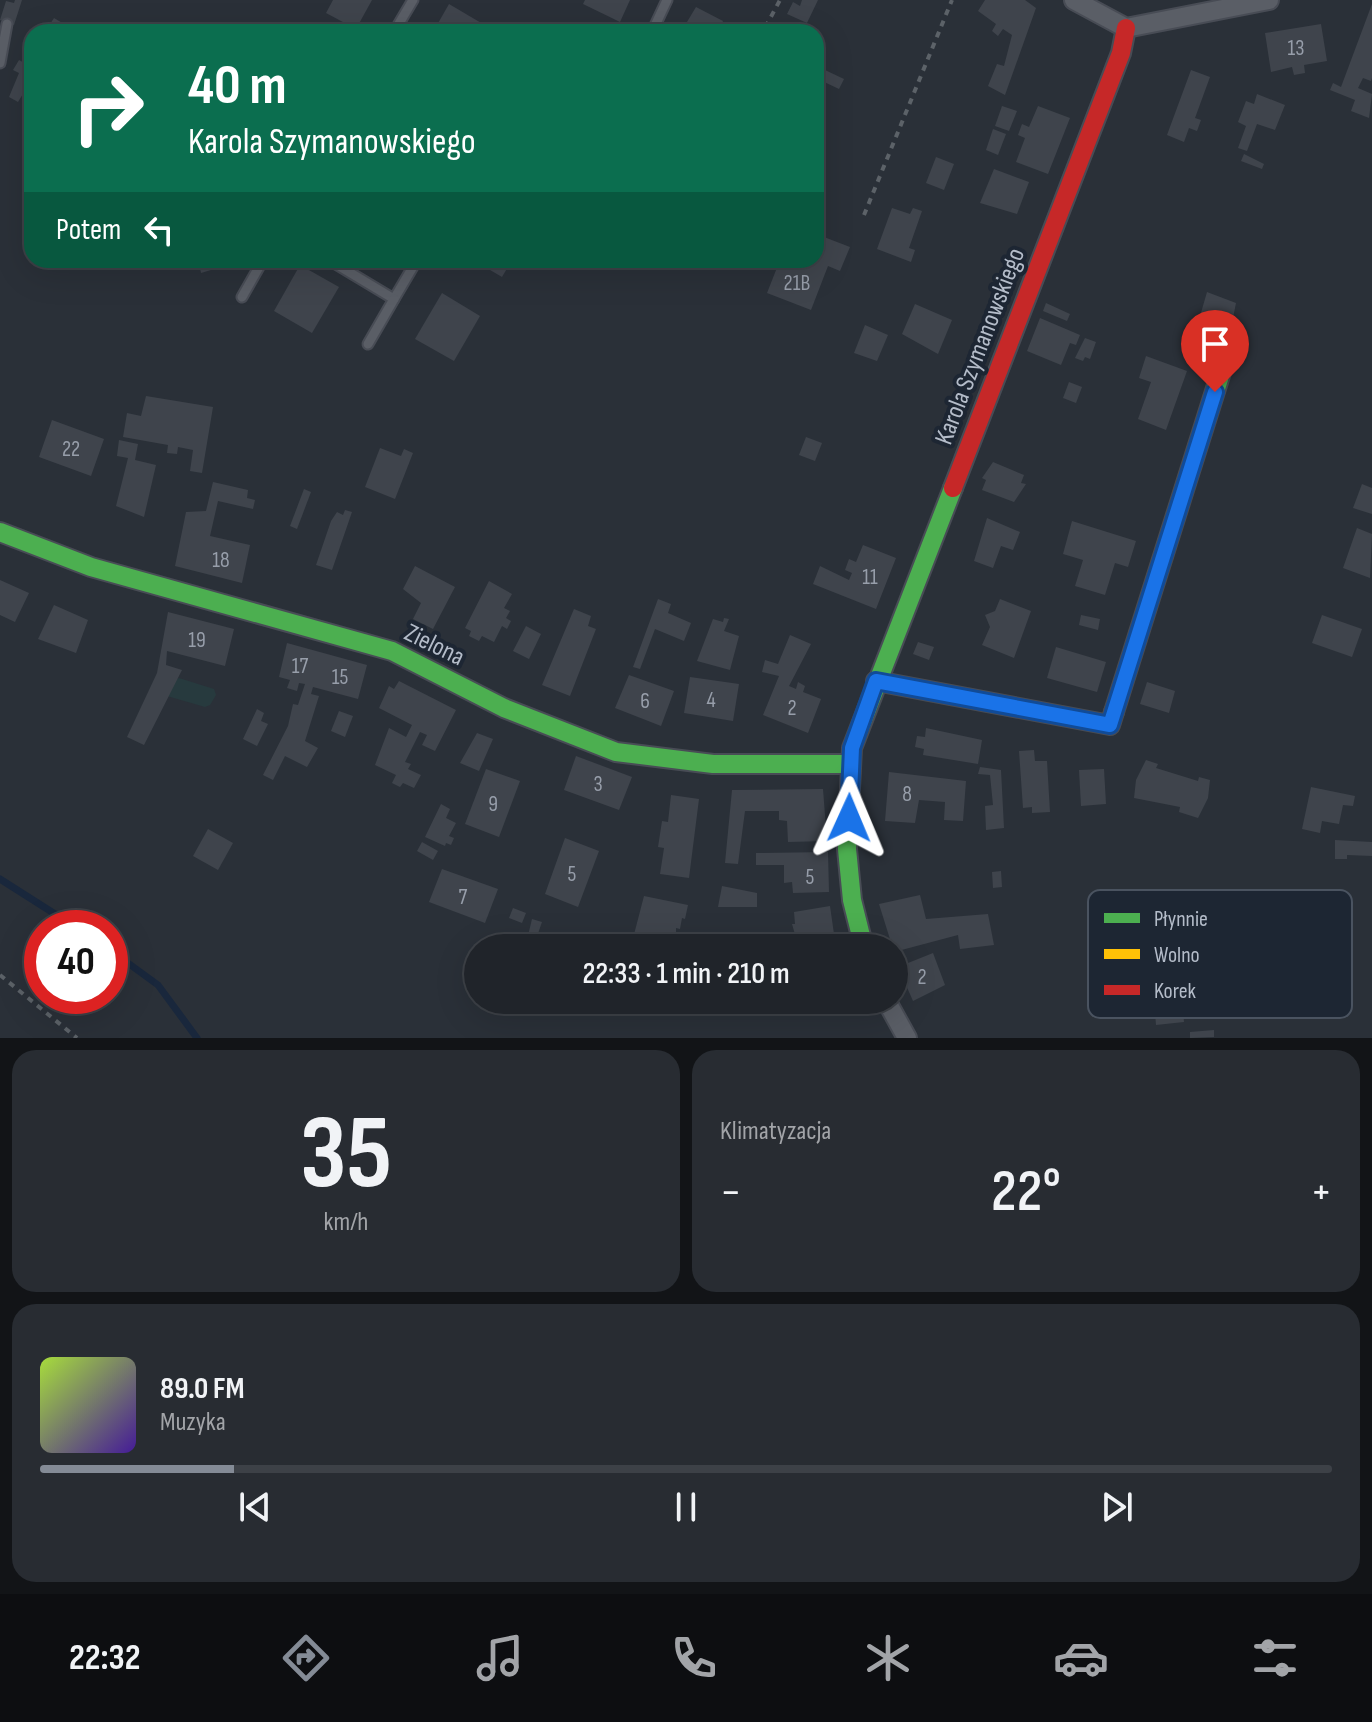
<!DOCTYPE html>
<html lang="pl">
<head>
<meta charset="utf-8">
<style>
  body { margin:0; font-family:"Sofia Sans Condensed",sans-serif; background:#282c32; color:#f1f3f6; height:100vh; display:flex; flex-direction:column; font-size:30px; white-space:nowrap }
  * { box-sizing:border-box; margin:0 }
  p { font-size:26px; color:#a2a4a8 }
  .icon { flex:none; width:44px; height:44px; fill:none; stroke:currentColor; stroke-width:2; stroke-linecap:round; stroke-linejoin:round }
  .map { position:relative; height:1038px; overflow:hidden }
  .panel { display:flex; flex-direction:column; gap:12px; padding:12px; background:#121417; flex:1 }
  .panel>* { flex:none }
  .hud { position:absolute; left:24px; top:24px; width:800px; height:244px; border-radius:24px; box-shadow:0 8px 32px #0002,0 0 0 2px #3d4147; background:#0b6e4f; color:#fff; overflow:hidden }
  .speed { position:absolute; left:24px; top:910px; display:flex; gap:16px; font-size:40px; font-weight:700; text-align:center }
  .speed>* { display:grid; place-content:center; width:104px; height:104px; border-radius:50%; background:#20242a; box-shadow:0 8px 32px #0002,0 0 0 2px #3d4147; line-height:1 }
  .speed .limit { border:12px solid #d22; background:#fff; color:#111 }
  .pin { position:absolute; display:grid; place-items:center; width:68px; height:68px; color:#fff; margin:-82px -34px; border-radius:50% 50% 50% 0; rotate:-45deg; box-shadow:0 0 8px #0007 }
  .pin .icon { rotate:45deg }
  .me { position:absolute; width:88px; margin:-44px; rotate:1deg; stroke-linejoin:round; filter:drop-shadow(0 0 6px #0008) }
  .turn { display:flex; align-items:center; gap:28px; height:168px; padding:0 32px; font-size:36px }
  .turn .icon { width:104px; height:104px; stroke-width:2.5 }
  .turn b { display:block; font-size:56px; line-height:68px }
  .then { display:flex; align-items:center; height:76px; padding:0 32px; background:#0003; gap:16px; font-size:30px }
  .big { font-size:60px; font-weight:600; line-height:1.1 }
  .panel .tile { flex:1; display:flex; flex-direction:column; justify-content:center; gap:12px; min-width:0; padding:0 28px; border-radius:24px; background:#282c32 }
  .panel .dial { align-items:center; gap:0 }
  .dial b { font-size:104px; line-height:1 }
  .song { display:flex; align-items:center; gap:24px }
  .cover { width:96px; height:96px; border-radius:12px; background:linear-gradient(135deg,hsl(80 70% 55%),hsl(260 70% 35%)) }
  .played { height:8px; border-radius:4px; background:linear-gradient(90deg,#848b96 15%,#3d4147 15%) }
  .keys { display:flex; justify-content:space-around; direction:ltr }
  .heat { display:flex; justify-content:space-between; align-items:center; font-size:44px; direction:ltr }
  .panel .tiles { flex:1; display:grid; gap:12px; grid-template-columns:1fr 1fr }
  .tile:last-child { grid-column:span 2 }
  .trip { position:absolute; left:464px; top:934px; width:444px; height:80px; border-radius:40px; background:#20242a; box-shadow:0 8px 32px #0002,0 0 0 2px #3d4147; font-weight:600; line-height:80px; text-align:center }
  .tabs { display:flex; height:128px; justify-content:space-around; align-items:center; background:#0d0e11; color:#a2a4a8 }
  .tabs .icon { width:56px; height:56px }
  .tabs .current { color:#848b96 }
  .tabs b { font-size:36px; color:#f1f3f6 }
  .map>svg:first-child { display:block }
  .green { fill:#273a3e }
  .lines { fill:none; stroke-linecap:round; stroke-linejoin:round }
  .stream { stroke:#19273c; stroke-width:7 }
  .building { fill:#3f444c }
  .lane-casing { stroke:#484c55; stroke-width:13 }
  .street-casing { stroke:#484c55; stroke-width:22 }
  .fast-casing { stroke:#484c55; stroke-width:22 }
  .slow-casing { stroke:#484c55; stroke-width:22 }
  .jam-casing { stroke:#484c55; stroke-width:22 }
  .path { stroke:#5c6268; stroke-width:4; stroke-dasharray:6 6; stroke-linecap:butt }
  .lane { stroke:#5a5e66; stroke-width:9 }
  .street { stroke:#5a5e66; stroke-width:18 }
  .fast { stroke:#4caf50; stroke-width:18 }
  .slow { stroke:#ffc107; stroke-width:18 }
  .jam { stroke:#c62828; stroke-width:18 }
  .route-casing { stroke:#114b97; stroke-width:20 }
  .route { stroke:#1a73e8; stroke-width:14 }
  .labels { text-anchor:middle; stroke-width:8; stroke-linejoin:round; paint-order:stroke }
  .number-label { font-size:22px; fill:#979eaa }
  .street-label { font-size:26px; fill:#b4bcc9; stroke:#1d2633 }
  .key { fill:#1d2633; stroke:#4a5360; stroke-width:2 }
  .key-label { font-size:22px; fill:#b4bcc9 }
</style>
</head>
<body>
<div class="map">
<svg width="1372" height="1038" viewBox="0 0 1372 1038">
  <rect width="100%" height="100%" fill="#2a3038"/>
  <!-- green -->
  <polygon class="green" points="179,678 214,689 216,695 210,705 205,707 167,696 174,680"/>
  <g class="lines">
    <!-- stream -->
    <g class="stream">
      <polyline points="0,879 77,928"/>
      <polyline points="110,950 158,985 197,1038"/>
    </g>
  </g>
  <!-- building -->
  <g class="building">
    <polygon points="15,0 22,0 14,25 0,20 6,1 14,3"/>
    <polygon points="333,0 372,0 356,29 326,13"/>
    <polygon points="585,0 630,0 620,22 583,4"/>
    <polygon points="802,0 818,0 807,23 787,14 793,2 800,6"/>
    <polygon points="985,0 1025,0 1036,8 1005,95 988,86 997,64 1004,66 1012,35 1003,29 998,36 992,31 996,24 978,11"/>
    <polygon points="449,4 488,27 485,32 433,32"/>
    <polygon points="1372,4 1372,78 1371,81 1363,78 1358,88 1372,94 1369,118 1351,111 1355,100 1330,90 1333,83 1341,87"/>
    <polygon points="696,7 723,21 718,32 681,32"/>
    <polygon points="54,18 64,24 59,32 45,32"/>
    <polygon points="1321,24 1327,61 1304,65 1305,73 1294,75 1292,67 1271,72 1265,33"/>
    <polygon points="32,54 32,79 18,102 9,97 19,73 13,70 19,60 26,64"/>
    <polygon points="825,70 844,79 839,89 820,80"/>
    <polygon points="1191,70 1210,77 1195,118 1201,120 1197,131 1189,128 1184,142 1167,135"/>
    <polygon points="1257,94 1285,105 1275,130 1257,124 1247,151 1238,148 1246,126 1238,122 1246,101 1254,104"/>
    <polygon points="1002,106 1017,111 1009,131 995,126"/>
    <polygon points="1038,106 1070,118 1048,174 1016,162 1025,138 1018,135 1022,124 1029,127"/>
    <polygon points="993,129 1006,134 998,155 986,150"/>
    <polygon points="1244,154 1264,164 1262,169 1241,161"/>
    <polygon points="936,157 954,164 944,190 926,183"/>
    <polygon points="994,169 1029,182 1017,214 980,203"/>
    <polygon points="892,208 910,214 913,208 922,211 909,248 915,250 911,262 877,249"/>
    <polygon points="824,237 850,247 840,271 828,266 811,310 767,293 780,260 816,260"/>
    <polygon points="219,260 221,267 201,273 199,263"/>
    <polygon points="473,260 512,260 502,277"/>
    <polygon points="300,265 339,287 312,333 274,311"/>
    <polygon points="1207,292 1236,303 1232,323 1229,322 1220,346 1194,337"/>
    <polygon points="442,293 480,316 454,361 415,339"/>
    <polygon points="1046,303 1070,314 1067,321 1043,311"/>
    <polygon points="915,304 952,320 938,354 902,334"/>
    <polygon points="1040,318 1080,335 1076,345 1070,343 1061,365 1027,351"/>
    <polygon points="865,325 888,335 877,361 854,353"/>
    <polygon points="1085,338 1096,342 1090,359 1085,357 1083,361 1075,358"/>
    <polygon points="1146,356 1187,371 1166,430 1138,419 1151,382 1139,378"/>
    <polygon points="1069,382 1082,387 1076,403 1063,398"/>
    <polygon points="146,396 213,407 202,473 190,471 193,450 178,447 177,454 167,453 168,445 123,437 127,413 141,416"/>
    <polygon points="52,420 104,439 91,476 39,457"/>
    <polygon points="806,437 822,443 815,461 799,455"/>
    <polygon points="119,440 138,444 135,460 156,465 144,517 116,506 128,458 117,456"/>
    <polygon points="380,448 401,456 404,449 413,453 395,499 365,487"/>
    <polygon points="993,462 1024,475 1021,483 1026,484 1014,502 982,490 986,480 982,478"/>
    <polygon points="213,482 248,490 247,498 255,500 253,509 218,501 210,536 250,545 242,583 175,566 186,512 206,511"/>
    <polygon points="1362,484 1372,488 1372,514 1353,508"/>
    <polygon points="304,489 311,492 297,529 290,526"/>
    <polygon points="345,510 352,512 332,570 316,565 331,521 337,512 343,515"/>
    <polygon points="987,518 1020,532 1013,550 1001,546 993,568 974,561"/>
    <polygon points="1072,521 1136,541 1128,567 1115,563 1105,595 1075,586 1083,560 1063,554"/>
    <polygon points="1357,528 1372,534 1370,578 1343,568"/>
    <polygon points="863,545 896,558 876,609 813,584 820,566 849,580 852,573 845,570 849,559 856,562"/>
    <polygon points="415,566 455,587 433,629 413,619 421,603 403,589"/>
    <polygon points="0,580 29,593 15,622 0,615"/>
    <polygon points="489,581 512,594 504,608 510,611 506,618 511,621 507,629 502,626 494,642 482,636 479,641 469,636 471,631 465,628"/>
    <polygon points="658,599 671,604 668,613 691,623 684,641 655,629 640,669 633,667"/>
    <polygon points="1000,599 1031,611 1014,658 982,645 990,627 985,615 995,611"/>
    <polygon points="54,605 88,620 76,653 38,639"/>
    <polygon points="574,609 591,616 588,626 596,629 570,696 542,685"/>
    <polygon points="168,612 234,629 225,666 167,651 166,665 182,670 144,745 127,737 157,673"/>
    <polygon points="1081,615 1100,619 1098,630 1079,625"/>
    <polygon points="1322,615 1362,629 1352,657 1312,643"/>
    <polygon points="724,618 729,619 724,631 739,636 730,670 697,661 713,619 723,622"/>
    <polygon points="526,626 541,634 529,659 513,651"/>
    <polygon points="790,635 811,644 789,686 796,689 798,682 805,686 803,692 821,699 808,733 763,715 779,676 762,672 765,660 778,664"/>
    <polygon points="918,642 934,647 929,660 913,654"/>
    <polygon points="287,643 367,665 358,699 313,687 311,694 319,696 305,741 318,748 307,767 285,756 273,780 263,775 288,726 293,704 298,705 305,684 299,683 297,691 287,688 290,680 279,677"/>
    <polygon points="1056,647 1106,662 1097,692 1047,678"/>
    <polygon points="629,675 674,691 661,726 615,708"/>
    <polygon points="690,677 739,684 733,721 684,713"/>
    <polygon points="399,681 456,710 435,751 422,745 427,735 420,732 405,762 411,764 408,769 421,775 414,788 403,783 400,787 392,783 396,775 375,765 389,728 406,737 412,725 379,708 389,686 394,689"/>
    <polygon points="1147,682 1175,691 1169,713 1140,704"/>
    <polygon points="257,709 264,713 261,721 268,724 257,746 243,739"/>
    <polygon points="339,711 353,716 345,737 331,731"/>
    <polygon points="926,728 982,740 978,764 923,755 924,749 915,747 917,736 925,737"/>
    <polygon points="477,733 493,739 479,771 460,763"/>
    <polygon points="1034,750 1035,761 1047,761 1050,812 1032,813 1032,807 1023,808 1019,751"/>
    <polygon points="576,756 632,777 619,810 564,790"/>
    <polygon points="1146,760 1158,764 1156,768 1198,781 1199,777 1210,780 1208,798 1198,818 1179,812 1180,807 1134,798 1136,780"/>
    <polygon points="980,767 1001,770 1004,828 986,830 985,806 993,805 990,775 978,774"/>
    <polygon points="486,769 520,781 499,837 465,824"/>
    <polygon points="1104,769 1106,804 1081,806 1079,770"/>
    <polygon points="889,772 966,781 963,821 944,820 945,802 919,800 915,823 885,821"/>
    <polygon points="1311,787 1355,796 1353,806 1343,805 1339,824 1322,821 1320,833 1302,829"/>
    <polygon points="823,789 827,841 788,842 787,821 779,820 779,811 745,811 738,864 725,863 732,790"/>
    <polygon points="671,795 699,799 689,878 660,874 664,848 658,847 662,821 668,822"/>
    <polygon points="441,804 450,809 446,818 456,823 449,836 454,838 451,845 446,843 445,846 425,837"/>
    <polygon points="208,829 233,843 218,870 193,856"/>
    <polygon points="565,838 599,851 578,907 545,894"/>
    <polygon points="1335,840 1372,842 1372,856 1347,855 1347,859 1335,859"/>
    <polygon points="422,842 438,851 433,860 417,851"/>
    <polygon points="828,852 829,892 793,893 792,882 784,883 784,865 756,865 756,853"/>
    <polygon points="442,869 498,889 485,923 429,902"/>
    <polygon points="1001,871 1002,887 993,888 992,872"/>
    <polygon points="722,886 757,893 757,907 718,907"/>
    <polygon points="920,895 926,919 988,914 994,945 960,949 958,935 894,952 879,904"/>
    <polygon points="644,896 688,905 685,919 682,918 680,929 676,928 676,948 631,946"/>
    <polygon points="830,906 836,948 799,948 792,924 795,924 794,912"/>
    <polygon points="513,908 526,913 522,923 509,918"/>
    <polygon points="532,919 542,922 533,948 525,948"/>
    <polygon points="933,953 945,985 913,1001 898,967"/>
    <polygon points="1182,999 1184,1022 1156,1025 1154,1001"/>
    <polygon points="1214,1030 1214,1037 1190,1038 1190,1032"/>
  </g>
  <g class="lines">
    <defs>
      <g id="lane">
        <polyline points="394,32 413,0"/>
        <polyline points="652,32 667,0"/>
        <polyline points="0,63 7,24"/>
        <polyline points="329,260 394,299 417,260"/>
        <polyline points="242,297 263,260"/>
        <polyline points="368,344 394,299"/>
      </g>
      <g id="street">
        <polyline points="1074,0 1126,28 1269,0"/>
        <polyline points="886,1000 907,1038"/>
      </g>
      <g id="fast">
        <polyline points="0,532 91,567 392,651 504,708 616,752 713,764 850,764"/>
        <polyline points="1114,712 1223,366"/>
        <polyline points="864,948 852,900 847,849 852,748 953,488"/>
      </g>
      <polyline id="slow" points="876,681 1110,725 1114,712"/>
      <polyline id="jam" points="953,488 1121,53 1126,28"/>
    </defs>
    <!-- lane casing -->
    <use href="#lane" class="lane-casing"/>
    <!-- street casing -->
    <use href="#street" class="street-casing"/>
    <!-- fast casing -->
    <use href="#fast" class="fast-casing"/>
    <!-- slow casing -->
    <use href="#slow" class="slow-casing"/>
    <!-- jam casing -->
    <use href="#jam" class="jam-casing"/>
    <!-- path -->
    <g class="path">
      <polyline points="778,32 766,26 780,0"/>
      <polyline points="864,215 952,0"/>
      <polyline points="0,975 77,1038"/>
    </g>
    <!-- lane -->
    <use href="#lane" class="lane"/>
    <!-- street -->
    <use href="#street" class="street"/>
    <!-- fast -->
    <use href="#fast" class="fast"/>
    <!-- slow -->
    <use href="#slow" class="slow"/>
    <!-- jam -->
    <use href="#jam" class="jam"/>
  </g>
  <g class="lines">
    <defs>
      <polyline id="route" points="849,818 852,748 876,681 1110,725 1215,392"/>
    </defs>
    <!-- route casing -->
    <use href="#route" class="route-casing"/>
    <!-- route -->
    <use href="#route" class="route"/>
  </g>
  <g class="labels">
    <!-- number labels -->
    <g class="number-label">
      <text x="1296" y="55">13</text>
      <text x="797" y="290">21B</text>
      <text x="71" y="456">22</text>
      <text x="221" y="567">18</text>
      <text x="870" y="584">11</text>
      <text x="197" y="647">19</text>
      <text x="300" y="673">17</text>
      <text x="340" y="684">15</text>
      <text x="711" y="707">4</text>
      <text x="645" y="708">6</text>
      <text x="792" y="715">2</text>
      <text x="598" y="791">3</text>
      <text x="907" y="801">8</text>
      <text x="493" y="811">9</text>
      <text x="572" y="881">5</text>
      <text x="810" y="884">5</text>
      <text x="463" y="904">7</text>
      <text x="922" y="984">2</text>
    </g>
    <!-- street labels -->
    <g class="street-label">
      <text transform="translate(979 346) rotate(-69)" y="9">Karola Szymanowskiego</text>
      <text transform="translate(435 644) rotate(26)" y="9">Zielona</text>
    </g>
  </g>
  <!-- legend -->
  <rect x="1088" y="890" width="264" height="128" rx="12" class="key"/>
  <rect x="1104" y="913" width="36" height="10" fill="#4caf50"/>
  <rect x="1104" y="949" width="36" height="10" fill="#ffc107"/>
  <rect x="1104" y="985" width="36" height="10" fill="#c62828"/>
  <g class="key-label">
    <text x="1154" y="926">Płynnie</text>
    <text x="1154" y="962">Wolno</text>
    <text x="1154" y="998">Korek</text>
  </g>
</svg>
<div class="speed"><div class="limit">40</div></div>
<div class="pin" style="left:1215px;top:392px;background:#d93025"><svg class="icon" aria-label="arrive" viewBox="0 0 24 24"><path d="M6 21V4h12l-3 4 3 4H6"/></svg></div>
<svg class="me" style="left:849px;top:818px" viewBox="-20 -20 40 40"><path d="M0-17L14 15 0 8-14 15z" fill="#1a73e8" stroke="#fff" stroke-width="4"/></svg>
<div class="trip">22:33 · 1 min · 210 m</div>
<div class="hud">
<div class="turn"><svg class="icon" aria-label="right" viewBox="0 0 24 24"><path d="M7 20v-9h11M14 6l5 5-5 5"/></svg><div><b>40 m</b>Karola Szymanowskiego</div></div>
<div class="then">Potem<svg class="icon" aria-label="left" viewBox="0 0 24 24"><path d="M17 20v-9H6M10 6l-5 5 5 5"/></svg></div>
</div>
</div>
<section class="panel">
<div class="tiles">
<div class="tile dial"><b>35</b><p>km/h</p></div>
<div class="tile"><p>Klimatyzacja</p>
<div class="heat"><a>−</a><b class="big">22°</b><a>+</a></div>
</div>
<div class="tile">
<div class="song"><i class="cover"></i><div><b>89.0 FM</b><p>Muzyka</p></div></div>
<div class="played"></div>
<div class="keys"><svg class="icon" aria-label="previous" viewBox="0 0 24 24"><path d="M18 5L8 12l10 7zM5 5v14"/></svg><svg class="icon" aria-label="pause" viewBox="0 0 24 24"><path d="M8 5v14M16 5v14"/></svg><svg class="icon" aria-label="next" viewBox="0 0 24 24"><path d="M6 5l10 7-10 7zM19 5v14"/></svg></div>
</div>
</div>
</section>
<nav class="tabs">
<b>22:32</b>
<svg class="icon current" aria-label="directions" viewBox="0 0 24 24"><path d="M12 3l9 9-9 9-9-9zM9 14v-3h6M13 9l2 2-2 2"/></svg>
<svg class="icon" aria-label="music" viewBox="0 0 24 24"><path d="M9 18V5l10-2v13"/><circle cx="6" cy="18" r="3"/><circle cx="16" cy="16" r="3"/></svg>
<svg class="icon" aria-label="phone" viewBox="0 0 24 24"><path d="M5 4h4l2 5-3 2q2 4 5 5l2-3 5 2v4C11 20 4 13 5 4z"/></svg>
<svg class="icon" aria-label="climate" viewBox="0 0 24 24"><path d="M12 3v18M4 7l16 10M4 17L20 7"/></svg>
<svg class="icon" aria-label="car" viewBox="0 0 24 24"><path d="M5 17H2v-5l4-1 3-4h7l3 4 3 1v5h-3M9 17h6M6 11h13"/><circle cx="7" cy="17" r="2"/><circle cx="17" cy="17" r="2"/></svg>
<svg class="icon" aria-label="filters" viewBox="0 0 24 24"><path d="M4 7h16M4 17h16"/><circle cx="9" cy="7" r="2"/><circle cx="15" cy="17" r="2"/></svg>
</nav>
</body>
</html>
